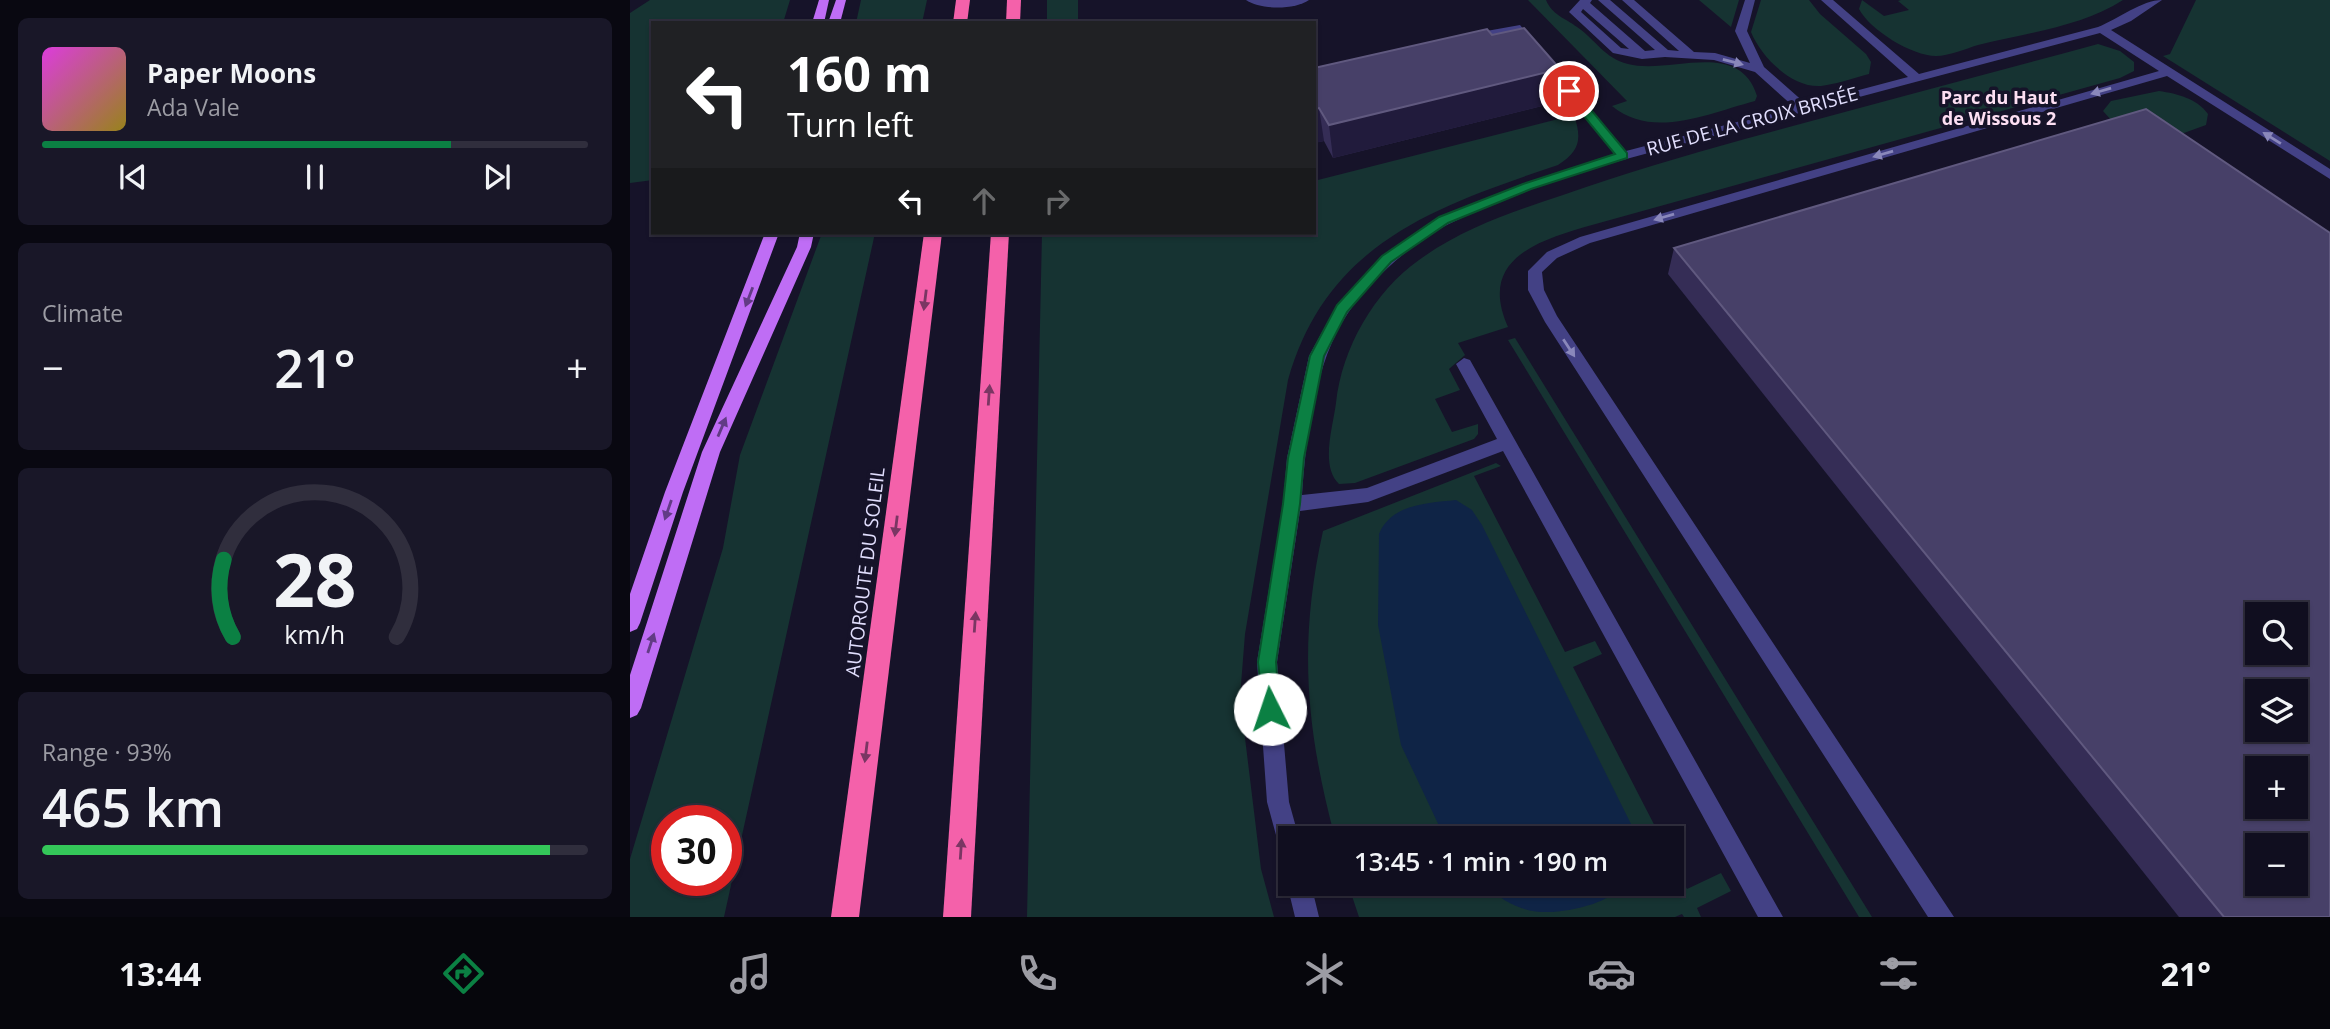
<!DOCTYPE html>
<html lang="en">
<head>
<meta charset="utf-8">
<style>
  body { margin:0; font-family:"Open Sans",sans-serif; background:#191728; color:#f1f3f6; height:100vh; display:flex; flex-direction:column; font-size:26px; white-space:nowrap }
  * { box-sizing:border-box; margin:0 }
  p { font-size:23px; color:#9c9ca4 }
  .icon { flex:none; width:38px; height:38px; fill:none; stroke:currentColor; stroke-width:2; stroke-linecap:round; stroke-linejoin:round }
  .map { position:relative; flex:1; overflow:hidden }
  .details { display:flex; flex-direction:column; gap:18px; padding:18px; background:#090811; width:630px }
  .details>* { flex:none }
  .hud { position:absolute; left:21px; top:21px; width:665px; height:214px; border-radius:0px; box-shadow:0 2px 5px #0004,0 0 0 2px #302e3d; background:#202124; color:#fff; overflow:hidden }
  .fabs { position:absolute; left:1615px; top:602px; display:grid; gap:14px }
  .fabs a { display:grid; place-items:center; width:63px; height:63px; border-radius:0px; background:#100e1f; box-shadow:0 2px 5px #0004,0 0 0 2px #302e3d; font-size:35px }
  .speed { position:absolute; left:21px; top:805px; display:flex; gap:14px; font-size:35px; font-weight:700; text-align:center }
  .speed>* { display:grid; place-content:center; width:91px; height:91px; border-radius:50%; background:#100e1f; box-shadow:0 2px 5px #0004,0 0 0 2px #302e3d; line-height:1 }
  .speed .limit { border:10px solid #d22; background:#fff; color:#111 }
  .pin { position:absolute; display:grid; place-items:center; width:60px; height:60px; color:#fff; margin:-30px; border:4px solid #fff; border-radius:50%; box-shadow:0 2px 7px #0007 }
  .me { position:absolute; width:77px; margin:-38px; rotate:356deg; stroke-linejoin:round; filter:drop-shadow(0 0 5px #0008) }
  .turn { display:flex; align-items:center; gap:24px; height:147px; padding:0 21px; font-size:32px }
  .turn .icon { width:91px; height:91px; stroke-width:2.5 }
  .turn b { display:block; font-size:49px; line-height:60px }
  .lanes { display:flex; align-items:center; height:66px; padding:0 21px; background:#0003; justify-content:center; gap:35px; direction:ltr }
  .lanes .off { opacity:.35 }
  .big { font-size:52px; font-weight:600; line-height:1.1 }
  .details .widget { flex:1; display:flex; flex-direction:column; justify-content:center; gap:10px; min-width:0; padding:0 24px; border-radius:10px; background:#191728 }
  .details .dial { align-items:center; gap:0 }
  .dial svg { height:182px; overflow:visible; fill:none; stroke:#302e3d; stroke-width:7; stroke-linecap:round; text-anchor:middle }
  .dial text { fill:#f1f3f6; stroke:none }
  .song { display:flex; align-items:center; gap:21px }
  .cover { width:84px; height:84px; border-radius:10px; background:linear-gradient(135deg,hsl(300 70% 55%),hsl(50 70% 35%)) }
  .played { height:7px; border-radius:4px; background:linear-gradient(90deg,#0b8043 75%,#302e3d 75%) }
  .keys { display:flex; justify-content:space-around; direction:ltr }
  .heat { display:flex; justify-content:space-between; align-items:center; font-size:38px; direction:ltr }
  .charge { height:10px; border-radius:5px; background:linear-gradient(90deg,#34c759 93%,#302e3d 0) }
  .trip { position:absolute; left:648px; top:826px; width:406px; height:70px; border-radius:0px; background:#100e1f; box-shadow:0 2px 5px #0004,0 0 0 2px #302e3d; font-weight:600; line-height:70px; text-align:center }
  .tabs { display:flex; height:112px; justify-content:space-around; align-items:center; background:#06060c; color:#9c9ca4 }
  .tabs .icon { width:49px; height:49px }
  .tabs .selected { color:#0b8043 }
  .tabs b { font-size:32px; color:#f1f3f6 }
  main { display:flex; flex:1; min-height:0 }
  .map>svg:first-child { display:block }
  .green { fill:#163332; fill-rule:evenodd }
  .water { fill:#0f2446 }
  .lines { fill:none; stroke-linecap:round; stroke-linejoin:round }
  .minor { fill:#434185; fill-rule:evenodd }
  .major { fill:#bf6df5; fill-rule:evenodd }
  .highway { fill:#f461aa; fill-rule:evenodd }
  .wall { fill:#352d56 }
  .shaded-wall { fill:#211b3c }
  .building { fill:#474068; stroke:#60597f; stroke-width:2; fill-rule:evenodd }
  .oneway { fill:#8a88bb }
  .oneway2 { fill:#623b85 }
  .oneway3 { fill:#7a3663 }
  .route { fill:#0b8043; stroke:#07532c; stroke-width:2 }
  .labels { text-anchor:middle; stroke-width:7; stroke-linejoin:round; paint-order:stroke }
  .far-neighbourhood-label { font-size:18px; font-weight:bold; fill:#fddff3; stroke:#161329 }
  .street-label { font-size:19px; fill:#e1defd; stroke:#161329 }
</style>
</head>
<body>
<main>
<section class="details">
<div class="widget">
<div class="song"><i class="cover"></i><div><b>Paper Moons</b><p>Ada Vale</p></div></div>
<div class="played"></div>
<div class="keys"><svg class="icon" aria-label="previous" viewBox="0 0 24 24"><path d="M18 5L8 12l10 7zM5 5v14"/></svg><svg class="icon" aria-label="pause" viewBox="0 0 24 24"><path d="M8 5v14M16 5v14"/></svg><svg class="icon" aria-label="next" viewBox="0 0 24 24"><path d="M6 5l10 7-10 7zM19 5v14"/></svg></div>
</div>
<div class="widget"><p>Climate</p>
<div class="heat"><a>−</a><b class="big">21°</b><a>+</a></div>
</div>
<div class="widget dial"><svg viewBox="0 0 100 80">
<path d="M14 69A42 42 0 1 1 86 69"/>
<path d="M14 69A42 42 0 0 1 10 35" stroke="#0b8043"/>
<text x="50" y="56" font-size="32" font-weight="700">28</text>
<text x="50" y="72" font-size="11">km/h</text>
</svg></div>
<div class="widget"><p>Range · 93%</p><b class="big">465 km</b><div class="charge"></div></div>
</section>
<div class="map">
<svg width="1700" height="917" viewBox="0 0 1700 917">
  <rect width="100%" height="100%" fill="#161329"/>
  <!-- green -->
  <g class="green">
    <polygon points="20,0 160,0 153,23 23,23 23,180 0,183 0,13"/>
    <polygon points="231,0 297,0 292,23 226,23"/>
    <rect x="417" y="0" width="31" height="23"/>
    <path d="M898,0H916C922,15 935,18 947,27C966,40 974,58 998,64C1040,75 1109,38 1127,96L1125,101C1079,113 1023,140 982,106L997,101Z"/>
    <polygon points="1069,0 1109,0 1101,27"/>
    <path d="M1131,0H1179L1190,14L1236,54L1241,62L1239,74C1224,78 1207,84 1191,86C1162,88 1131,57 1121,32Z"/>
    <path d="M1232,0L1254,16L1279,10L1268,1L1271,0H1493C1452,27 1394,33 1348,45C1335,49 1319,56 1306,56C1282,56 1240,30 1229,9Z"/>
    <polygon points="1566,0 1700,0 1700,161 1533,56 1540,54"/>
    <path d="M1468,44L1490,51L1504,62V71L1490,78L962,225C910,240 847,258 878,327L828,343L835,355L819,369L830,390L805,399L822,432L848,424V434L844,439L725,483L709,484C690,466 703,427 706,403C712,348 744,292 789,260C833,228 882,212 933,195C993,174 1053,156 1115,139C1233,107 1350,76 1468,44Z"/>
    <path d="M1529,91C1548,94 1566,98 1578,114L1576,125L1518,146L1483,122L1473,111L1481,101Z"/>
    <path d="M944,115C952,139 950,151 928,165C807,206 697,242 658,380L615,634L610,697L631,869L644,917H397L412,233H684V181Z"/>
    <path d="M192,233H245L94,917H0V859L93,548L110,455ZM37,821H96V880H37Z"/>
    <polygon points="885,338 1242,917 1229,917 878,340"/>
    <path d="M866,463L871,466L844,476L935,652L965,641L972,654L943,667L1031,838H705C676,728 668,644 693,531Z"/>
    <polygon points="1041,858 1057,889 1091,873 1101,891 1067,908 1071,917 1054,917 1052,914 1045,917 729,917 718,884 1041,884"/>
  </g>
  <!-- water -->
  <g class="water">
    <path d="M826,500L842,510L852,525L1008,838H818L811,830L771,745L748,625L749,534C761,504 798,503 826,500Z"/>
    <path d="M855,884H995C986,894 976,899 963,904C920,917 887,917 855,884Z"/>
  </g>
  <g class="lines">
    <!-- minor -->
    <g class="minor">
      <path d="M616,0H679C665,10 630,10 616,0Z"/>
      <path d="M950,0H962L960,3L1015,51L1025,50L968,0H980L1038,50L1049,51L992,0H1004L1064,52L1085,53L1120,63L1105,31L1115,0H1125L1117,31L1134,67L1176,104L1278,77L1191,0H1203L1289,74L1468,27C1488,19 1512,0 1532,0L1501,21L1481,30L1700,169V179L1537,76L960,243L927,258L912,272L914,290L927,316L1324,917H1298L915,322L898,290V271L917,252L950,237L1529,71L1470,33C1349,65 1228,97 1107,130C1011,155 910,178 821,223C784,241 741,279 718,313C685,361 676,438 672,495L737,488L867,439L826,364L834,358L840,360L1153,917H1128L873,451L738,502L670,511L647,662L659,802L669,838H660V860L652,857L637,802L627,662L653,504L657,458L679,356L707,305L752,256L809,217L892,184L985,154L883,31L838,40L834,39V35L890,25L996,151L1164,107L1125,72L1084,60L1035,57L1012,59L983,53L939,12ZM953,9L999,49L991,48L951,12Z"/>
      <polygon points="660,878 660,884 681,884 689,917 665,917 657,884"/>
    </g>
    <!-- major -->
    <g class="major">
      <polygon points="189,0 199,0 194,23 182,23"/>
      <polygon points="206,0 216,0 210,23 198,23"/>
      <polygon points="135,233 149,233 53,492 10,623 7,629 0,632 0,594 35,492"/>
      <polygon points="170,233 184,233 181,247 90,452 11,708 7,715 0,718 0,675 72,452 167,247"/>
    </g>
    <!-- highway -->
    <g class="highway">
      <polygon points="326,0 340,0 337,23 323,23"/>
      <polygon points="377,0 391,0 390,23 376,23"/>
      <polygon points="294,233 312,233 229,917 201,917"/>
      <polygon points="361,233 379,233 341,917 313,917"/>
    </g>
  </g>
  <!-- wall -->
  <g class="wall">
    <polygon points="684,68 930,69 928,102 703,158 694,141 684,143"/>
    <polygon points="1044,248 1700,917 1549,917 1038,274"/>
  </g>
  <!-- shaded-wall -->
  <g class="shaded-wall">
    <polygon points="930,69 928,102 703,158 699,125"/>
    <polygon points="689,108 694,141 684,143 684,109"/>
  </g>
  <!-- building -->
  <g class="building">
    <polygon points="894,28 930,69 699,125 689,108 684,109 684,68 857,29 862,35"/>
    <path d="M1516,109L1700,233V917H1594L1044,248ZM1628,614H1666V653H1628ZM1628,691H1666V730H1628ZM1628,768H1666V807H1628ZM1628,845H1666V884H1628Z"/>
  </g>
  <!-- one-way arrows -->
  <defs><path id="oneway-solid" d="M-6-.8H1V-3.2L6.5 0L1 3.2V.8H-6Z" transform="scale(1.75)"/></defs>
  <g class="oneway">
    <use href="#oneway-solid" transform="translate(1103 62) rotate(15)"/>
    <use href="#oneway-solid" transform="translate(1471 91) rotate(164)"/>
    <use href="#oneway-solid" transform="translate(1642 138) rotate(-148)"/>
    <use href="#oneway-solid" transform="translate(1253 154) rotate(164)"/>
    <use href="#oneway-solid" transform="translate(1034 217) rotate(164)"/>
    <use href="#oneway-solid" transform="translate(939 348) rotate(57)"/>
  </g>
  <g class="oneway2">
    <use href="#oneway-solid" transform="translate(119 297) rotate(111)"/>
    <use href="#oneway-solid" transform="translate(92 427) rotate(-67)"/>
    <use href="#oneway-solid" transform="translate(38 510) rotate(109)"/>
    <use href="#oneway-solid" transform="translate(21 643) rotate(-72)"/>
  </g>
  <g class="oneway3">
    <use href="#oneway-solid" transform="translate(295 300) rotate(97)"/>
    <use href="#oneway-solid" transform="translate(359 395) rotate(-86)"/>
    <use href="#oneway-solid" transform="translate(266 526) rotate(97)"/>
    <use href="#oneway-solid" transform="translate(345 622) rotate(-86)"/>
    <use href="#oneway-solid" transform="translate(236 752) rotate(97)"/>
    <use href="#oneway-solid" transform="translate(331 849) rotate(-86)"/>
  </g>
  <!-- route -->
  <polygon class="route" points="935,88 943,88 997,153 997,158 901,189 818,223 761,262 717,312 694,356 674,458 670,504 646,662 650,709 647,715 640,718 634,715 628,662 653,504 658,458 680,356 707,305 752,256 809,217 893,184 985,154 935,93"/>
  <g class="labels">
    <!-- far-neighbourhood labels -->
    <g class="far-neighbourhood-label">
      <text x="1369" y="104">Parc du Haut<tspan x="1369" dy="21">de Wissous 2</tspan></text>
    </g>
    <!-- street labels -->
    <g class="street-label">
      <text transform="translate(1122 121) rotate(-15)" y="7">RUE DE LA CROIX BRISÉE</text>
      <text transform="translate(235 572) rotate(-83)" y="7">AUTOROUTE DU SOLEIL</text>
    </g>
  </g>
</svg>
<div class="fabs">
<a><svg class="icon" aria-label="search" viewBox="0 0 24 24"><circle cx="10" cy="10" r="6"/><path d="M15 15l6 6"/></svg></a>
<a><svg class="icon" aria-label="layers" viewBox="0 0 24 24"><path d="M12 4l9 5-9 5-9-5zM3 14l9 5 9-5"/></svg></a>
<a>+</a>
<a>−</a>
</div>
<div class="speed"><div class="limit">30</div></div>
<div class="pin" style="left:939px;top:91px;background:#d93025"><svg class="icon" aria-label="arrive" viewBox="0 0 24 24"><path d="M6 21V4h12l-3 4 3 4H6"/></svg></div>
<svg class="me" style="left:640px;top:709px" viewBox="-20 -20 40 40"><circle r="19" fill="#fff"/><path d="M0-13L10 11 0 6-10 11z" fill="#0b8043"/></svg>
<div class="trip">13:45 · 1 min · 190 m</div>
<div class="hud">
<div class="turn"><svg class="icon" aria-label="left" viewBox="0 0 24 24"><path d="M17 20v-9H6M10 6l-5 5 5 5"/></svg><div><b>160 m</b>Turn left</div></div>
<div class="lanes"><svg class="icon" aria-label="left" viewBox="0 0 24 24"><path d="M17 20v-9H6M10 6l-5 5 5 5"/></svg><svg class="icon off" aria-label="ahead" viewBox="0 0 24 24"><path d="M12 20V5M6 11l6-6 6 6"/></svg><svg class="icon off" aria-label="right" viewBox="0 0 24 24"><path d="M7 20v-9h11M14 6l5 5-5 5"/></svg></div>
</div>
</div>
</main>
<nav class="tabs">
<b>13:44</b>
<svg class="icon selected" aria-label="directions" viewBox="0 0 24 24"><path d="M12 3l9 9-9 9-9-9zM9 14v-3h6M13 9l2 2-2 2"/></svg>
<svg class="icon" aria-label="music" viewBox="0 0 24 24"><path d="M9 18V5l10-2v13"/><circle cx="6" cy="18" r="3"/><circle cx="16" cy="16" r="3"/></svg>
<svg class="icon" aria-label="phone" viewBox="0 0 24 24"><path d="M5 4h4l2 5-3 2q2 4 5 5l2-3 5 2v4C11 20 4 13 5 4z"/></svg>
<svg class="icon" aria-label="climate" viewBox="0 0 24 24"><path d="M12 3v18M4 7l16 10M4 17L20 7"/></svg>
<svg class="icon" aria-label="car" viewBox="0 0 24 24"><path d="M5 17H2v-5l4-1 3-4h7l3 4 3 1v5h-3M9 17h6M6 11h13"/><circle cx="7" cy="17" r="2"/><circle cx="17" cy="17" r="2"/></svg>
<svg class="icon" aria-label="filters" viewBox="0 0 24 24"><path d="M4 7h16M4 17h16"/><circle cx="9" cy="7" r="2"/><circle cx="15" cy="17" r="2"/></svg>
<b>21°</b>
</nav>
</body>
</html>
